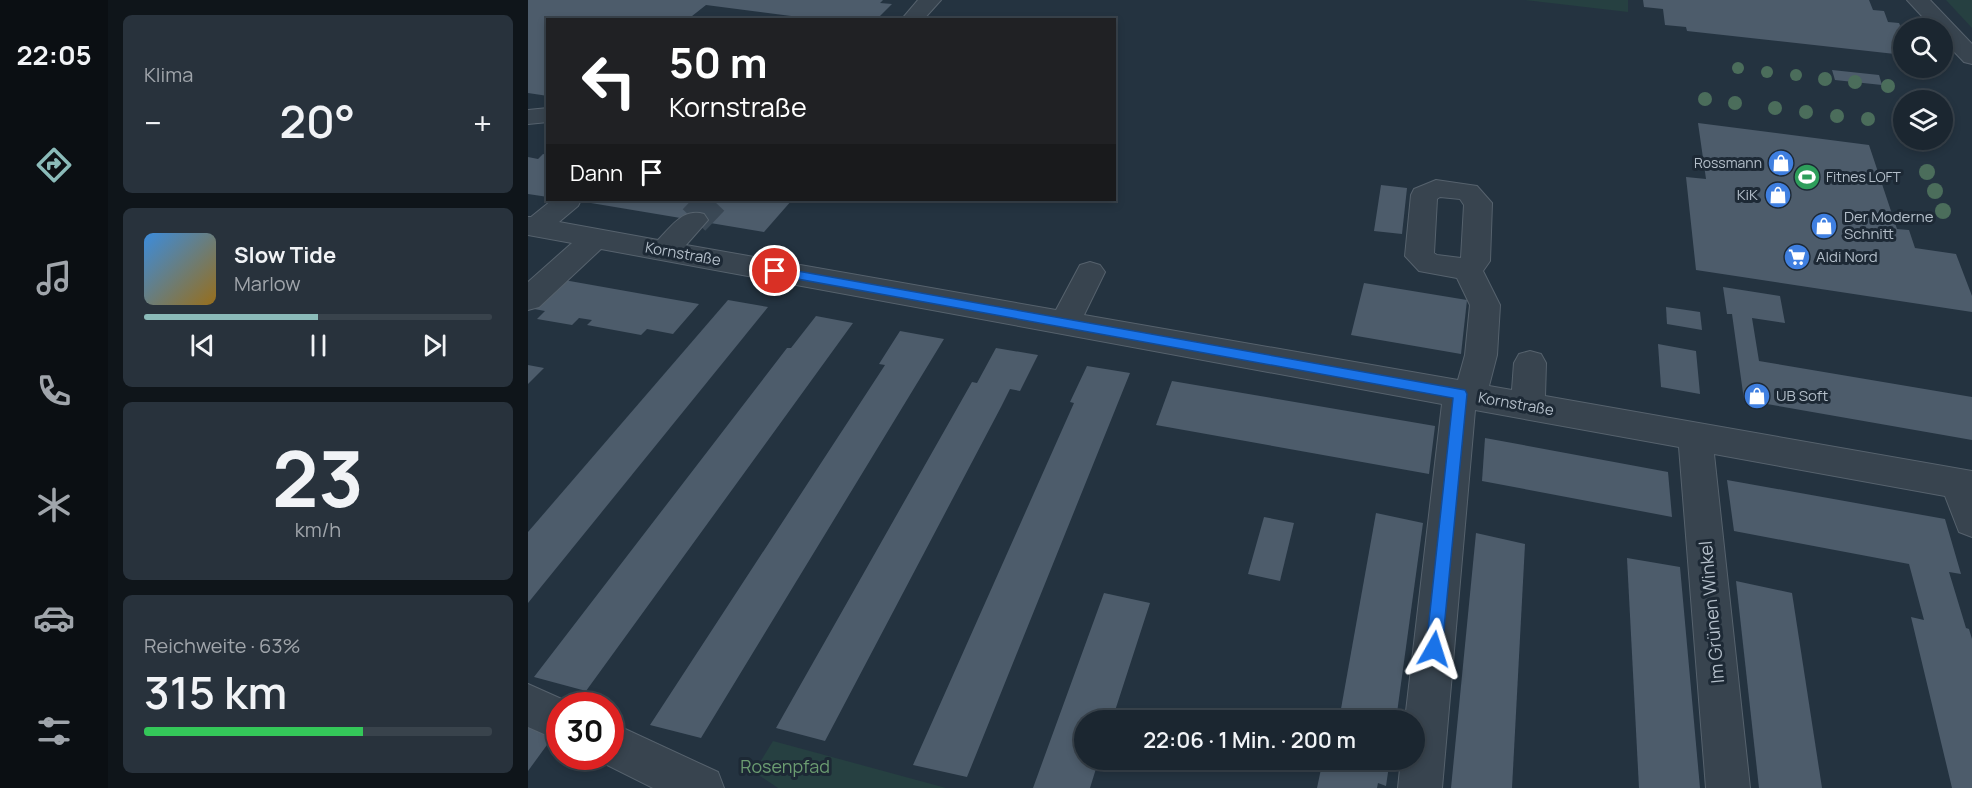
<!DOCTYPE html>
<html lang="de">
<head>
<meta charset="utf-8">
<style>
  body { margin:0; font-family:Manrope,sans-serif; background:#28323c; color:#f1f3f6; height:100vh; display:flex; flex-direction:column; font-size:22px; white-space:nowrap }
  * { box-sizing:border-box; margin:0 }
  p { font-size:20px; color:#a0a5ab }
  .icon { flex:none; width:33px; height:33px; fill:none; stroke:currentColor; stroke-width:2; stroke-linecap:round; stroke-linejoin:round }
  .map { position:relative; flex:1; overflow:hidden }
  .details { display:flex; flex-direction:column; gap:15px; padding:15px; background:#0f151a; width:420px }
  .details>* { flex:none }
  .banner { position:absolute; left:18px; top:18px; width:570px; height:183px; border-radius:0px; box-shadow:0 3px 9px #0003,0 0 0 2px #39434c; background:#202124; color:#fff; overflow:hidden }
  .buttons { position:absolute; left:1365px; top:18px; display:grid; gap:12px }
  .buttons a { display:grid; place-items:center; width:60px; height:60px; border-radius:50%; background:#1b2630; box-shadow:0 3px 9px #0003,0 0 0 2px #39434c; font-size:30px }
  .speed { position:absolute; left:18px; top:692px; display:flex; gap:12px; font-size:30px; font-weight:700; text-align:center }
  .speed>* { display:grid; place-content:center; width:78px; height:78px; border-radius:50%; background:#1b2630; box-shadow:0 3px 9px #0003,0 0 0 2px #39434c; line-height:1 }
  .speed .limit { border:9px solid #d22; background:#fff; color:#111 }
  .pin { position:absolute; display:grid; place-items:center; width:51px; height:51px; color:#fff; margin:-26px; border:3px solid #fff; border-radius:50%; box-shadow:0 2px 6px #0007 }
  .me { position:absolute; width:66px; margin:-33px; rotate:6deg; stroke-linejoin:round; filter:drop-shadow(0 0 4px #0008) }
  .turn { display:flex; align-items:center; gap:21px; height:126px; padding:0 24px; font-size:27px }
  .turn .icon { width:78px; height:78px; stroke-width:2.5 }
  .turn b { display:block; font-size:42px; line-height:51px }
  .then { display:flex; align-items:center; height:57px; padding:0 24px; background:#0003; gap:12px; font-size:22px }
  .big { font-size:45px; font-weight:600; line-height:1.1 }
  .details .widget { flex:1; display:flex; flex-direction:column; justify-content:center; gap:9px; min-width:0; padding:0 21px; border-radius:9px; background:#28323c }
  .details .dial { align-items:center; gap:0 }
  .dial b { font-size:78px; line-height:1 }
  .song { display:flex; align-items:center; gap:18px }
  .cover { width:72px; height:72px; border-radius:9px; background:linear-gradient(135deg,hsl(210 70% 55%),hsl(40 70% 35%)) }
  .played { height:6px; border-radius:3px; background:linear-gradient(90deg,#8bbbb9 50%,#39434c 50%) }
  .keys { display:flex; justify-content:space-around; direction:ltr }
  .heat { display:flex; justify-content:space-between; align-items:center; font-size:33px; direction:ltr }
  .charge { height:9px; border-radius:4px; background:linear-gradient(90deg,#34c759 63%,#39434c 0) }
  .trip { position:absolute; left:546px; top:710px; width:351px; height:60px; border-radius:30px; background:#1b2630; box-shadow:0 3px 9px #0003,0 0 0 2px #39434c; font-weight:600; line-height:60px; text-align:center }
  main { display:flex; flex:1; min-height:0 }
  .menu { display:flex; flex-direction:column; width:108px; justify-content:space-around; align-items:center; background:#0b0f13; color:#a0a5ab }
  .menu .icon { width:42px; height:42px }
  .menu .active { color:#8bbbb9 }
  .menu b { font-size:27px; color:#f1f3f6 }
  .map>svg:first-child { display:block }
  .green { fill:#264041 }
  .building { fill:#4d5c6b }
  .lines { fill:none; stroke-linecap:round; stroke-linejoin:round }
  .minor-tunnel { stroke:#3a4855; stroke-width:31; stroke-dasharray:31 15; stroke-linecap:butt }
  .minor-casing { stroke:#56626d; stroke-width:2 }
  .minor { fill:#38444f; fill-rule:evenodd }
  .tree { fill:#4b6d5b }
  .route { fill:#1a73e8; stroke:#114b97; stroke-width:1.5 }
  .labels { text-anchor:middle; stroke-width:6; stroke-linejoin:round; paint-order:stroke }
  .far-poi-label { font-size:14px; fill:#b4bfca; stroke:#1d2935; text-anchor:end }
  .poi-label { font-size:15px; fill:#b4bfca; stroke:#1d2935; text-anchor:start }
  .street-label { font-size:15px; fill:#b4bfca; stroke:#1d2935 }
  .near-street-label { font-size:18px; fill:#b4bfca; stroke:#1d2935 }
  .near-park-label { font-size:18px; fill:#6b9c71; stroke:#1d2935 }
</style>
</head>
<body>
<main>
<nav class="menu">
<b>22:05</b>
<svg class="icon active" aria-label="directions" viewBox="0 0 24 24"><path d="M12 3l9 9-9 9-9-9zM9 14v-3h6M13 9l2 2-2 2"/></svg>
<svg class="icon" aria-label="music" viewBox="0 0 24 24"><path d="M9 18V5l10-2v13"/><circle cx="6" cy="18" r="3"/><circle cx="16" cy="16" r="3"/></svg>
<svg class="icon" aria-label="phone" viewBox="0 0 24 24"><path d="M5 4h4l2 5-3 2q2 4 5 5l2-3 5 2v4C11 20 4 13 5 4z"/></svg>
<svg class="icon" aria-label="climate" viewBox="0 0 24 24"><path d="M12 3v18M4 7l16 10M4 17L20 7"/></svg>
<svg class="icon" aria-label="car" viewBox="0 0 24 24"><path d="M5 17H2v-5l4-1 3-4h7l3 4 3 1v5h-3M9 17h6M6 11h13"/><circle cx="7" cy="17" r="2"/><circle cx="17" cy="17" r="2"/></svg>
<svg class="icon" aria-label="filters" viewBox="0 0 24 24"><path d="M4 7h16M4 17h16"/><circle cx="9" cy="7" r="2"/><circle cx="15" cy="17" r="2"/></svg>
</nav>
<section class="details">
<div class="widget"><p>Klima</p>
<div class="heat"><a>−</a><b class="big">20°</b><a>+</a></div>
</div>
<div class="widget">
<div class="song"><i class="cover"></i><div><b>Slow Tide</b><p>Marlow</p></div></div>
<div class="played"></div>
<div class="keys"><svg class="icon" aria-label="previous" viewBox="0 0 24 24"><path d="M18 5L8 12l10 7zM5 5v14"/></svg><svg class="icon" aria-label="pause" viewBox="0 0 24 24"><path d="M8 5v14M16 5v14"/></svg><svg class="icon" aria-label="next" viewBox="0 0 24 24"><path d="M6 5l10 7-10 7zM19 5v14"/></svg></div>
</div>
<div class="widget dial"><b>23</b><p>km/h</p></div>
<div class="widget"><p>Reichweite · 63%</p><b class="big">315 km</b><div class="charge"></div></div>
</section>
<div class="map">
<svg width="1444" height="788" viewBox="0 0 1444 788">
  <rect width="100%" height="100%" fill="#243340"/>
  <!-- green -->
  <g class="green">
    <polygon points="997,0 1100,0 1100,12"/>
    <polygon points="1418,0 1444,0 1444,28"/>
    <polygon points="245,741 418,788 250,788 226,772"/>
  </g>
  <!-- building -->
  <g class="building">
    <polygon points="0,0 355,0 352,3 364,4 348,20 294,20 178,5 159,20 20,20 20,96 0,93"/>
    <polygon points="1115,0 1341,0 1345,10 1356,11 1360,22 1371,23 1376,34 1376,55 1159,31 1158,27 1137,25 1135,9 1116,7"/>
    <polygon points="1304,70 1351,75 1354,85 1307,80"/>
    <polygon points="1170,123 1341,145 1369,229 1381,230 1387,248 1428,254 1444,296 1444,312 1168,270 1158,177 1178,179"/>
    <polygon points="15,154 20,155 20,197 0,194 0,157 10,159"/>
    <polygon points="853,185 879,188 874,234 846,231"/>
    <polygon points="45,200 264,200 236,232"/>
    <polygon points="36,280 171,304 145,334 119,329 113,335 59,325 64,320 51,318 44,325 9,319 17,311 6,309"/>
    <polygon points="836,283 939,300 933,354 823,335"/>
    <polygon points="1195,287 1252,296 1257,323 1224,318 1231,361 1444,397 1444,440 1216,400 1204,314 1199,314"/>
    <polygon points="200,300 240,307 0,603 0,532"/>
    <polygon points="1138,307 1172,312 1174,330 1139,324"/>
    <polygon points="288,316 325,323 58,691 6,677 259,348 263,348"/>
    <polygon points="372,331 416,339 173,738 122,725 357,365 351,364"/>
    <polygon points="1130,344 1168,351 1172,394 1133,387"/>
    <polygon points="468,348 510,355 492,391 482,389 473,407 297,741 248,728 444,382 449,383"/>
    <polygon points="0,365 16,368 0,384"/>
    <polygon points="559,366 602,373 439,777 385,765 546,403 542,402"/>
    <polygon points="644,381 907,426 901,474 628,425"/>
    <polygon points="957,438 1140,472 1144,517 954,481"/>
    <polygon points="1199,480 1417,519 1433,574 1421,572 1438,628 1441,629 1444,639 1444,788 1424,788 1383,617 1396,620 1381,564 1206,531"/>
    <polygon points="848,513 895,523 868,720 811,720"/>
    <polygon points="736,517 766,523 752,581 720,574"/>
    <polygon points="948,533 997,544 984,788 923,788"/>
    <polygon points="1099,558 1152,567 1172,788 1111,788"/>
    <polygon points="1208,581 1264,593 1294,788 1231,788"/>
    <polygon points="576,593 622,603 584,720 556,720 556,759 571,759 562,788 505,788"/>
    <polygon points="0,727 27,734 0,771"/>
    <polygon points="804,759 862,759 858,786 850,783 849,788 789,788 793,769 802,772"/>
  </g>
  <g class="lines">
    <!-- minor-tunnel -->
    <polyline class="minor-tunnel" points="166,220 185,200"/>
    <defs>
      <g id="minor">
        <polygon points="390,0 413,0 395,20 373,20"/>
        <polygon points="1379,0 1402,0 1444,44 1444,64 1436,62 1414,39 1414,28 1405,28"/>
        <polygon points="20,108 20,122 0,124 0,110"/>
        <path d="M908,180L949,186L964,203L962,261L955,271L972,305L969,355L961,386L984,390L986,363L991,354L1002,351L1013,354L1018,363L1017,396L1444,471V537L1431,532L1417,496L1186,454L1222,788H1178L1151,447L947,410L914,788H870L873,759H886V720H877L914,404L73,249L11,307L0,310V282L44,243L0,235V217H3L24,200H53L50,206L31,222L130,240C144,226 155,208 176,214L180,220L158,245L528,310L552,265L562,262L572,265L577,272L556,315L930,380L937,355L942,305L929,278L891,271L877,256L883,195L886,189ZM912,197L932,199L936,205L933,258L909,255L906,253L909,199Z"/>
        <polygon points="0,684 47,705 32,705 32,741 0,727"/>
        <polygon points="82,722 190,772 196,788 125,788 67,759 65,756 82,756"/>
      </g>
    </defs>
    <!-- minor casing -->
    <use href="#minor" class="minor-casing"/>
    <!-- minor -->
    <use href="#minor" class="minor"/>
  </g>
  <!-- trees -->
  <g class="tree">
    <circle cx="1210" cy="68" r="6"/>
    <circle cx="1239" cy="72" r="6"/>
    <circle cx="1268" cy="75" r="6"/>
    <circle cx="1297" cy="79" r="7"/>
    <circle cx="1327" cy="82" r="7"/>
    <circle cx="1360" cy="86" r="7"/>
    <circle cx="1177" cy="99" r="7"/>
    <circle cx="1207" cy="103" r="7"/>
    <circle cx="1247" cy="108" r="7"/>
    <circle cx="1278" cy="112" r="7"/>
    <circle cx="1309" cy="116" r="7"/>
    <circle cx="1340" cy="119" r="7"/>
    <circle cx="1399" cy="172" r="8"/>
    <circle cx="1407" cy="191" r="8"/>
    <circle cx="1415" cy="211" r="8"/>
  </g>
  <!-- route -->
  <polygon class="route" points="247,267 937,390 939,394 914,649 912,655 906,657 900,655 898,649 925,398 242,274 242,268"/>
  <!-- icons -->
  <defs>
    <symbol id="shop-disc" viewBox="-11 -11 22 22"><circle r="9.5" fill="#3f7fe0" stroke="#1d2935"/><path d="M-5-2.5h2.3a2.7 3.5 0 0 1 5.4 0H5L5.5 6h-11ZM-1.5-2.5h3a1.5 2.3 0 0 0-3 0Z" fill="#fff"/></symbol>
    <symbol id="stadium-disc" viewBox="-11 -11 22 22"><circle r="9.5" fill="#2e9e5b" stroke="#1d2935"/><path d="M0-5a6.5 5 0 1 0 0 10a6.5 5 0 1 0 0-10ZM-3.5-1.8h7v3.6h-7Z" fill="#fff"/></symbol>
    <symbol id="supermarket-disc" viewBox="-11 -11 22 22"><circle r="9.5" fill="#3f7fe0" stroke="#1d2935"/><path d="M-6-5.5h2.5l.6 2H6L4.5 2H-2.5L-4.4-4H-6ZM-1.5 3.2a1.3 1.3 0 1 0 .1 0ZM3 3.2a1.3 1.3 0 1 0 .1 0Z" fill="#fff"/></symbol>
  </defs>
  <g fill-rule="evenodd">
    <use href="#shop-disc" x="1238" y="148" width="30" height="30"/>
    <use href="#stadium-disc" x="1264" y="162" width="30" height="30"/>
    <use href="#shop-disc" x="1235" y="180" width="30" height="30"/>
    <use href="#shop-disc" x="1281" y="211" width="30" height="30"/>
    <use href="#supermarket-disc" x="1254" y="242" width="30" height="30"/>
    <use href="#shop-disc" x="1214" y="381" width="30" height="30"/>
  </g>
  <g class="labels">
    <!-- far-poi labels -->
    <g class="far-poi-label">
      <text x="1234" y="168">Rossmann</text>
      <text x="1298" y="182" text-anchor="start">Fitnes LOFT</text>
    </g>
    <!-- poi labels -->
    <g class="poi-label">
      <text x="1230" y="200" text-anchor="end">KiK</text>
      <text x="1316" y="222">Der Moderne<tspan x="1316" dy="17">Schnitt</tspan></text>
      <text x="1288" y="262">Aldi Nord</text>
      <text x="1248" y="401">UB Soft</text>
    </g>
    <!-- street labels -->
    <g class="street-label">
      <text transform="translate(155 254) rotate(10)" y="5">Kornstraße</text>
      <text transform="translate(988 404) rotate(10)" y="5">Kornstraße</text>
    </g>
    <!-- near-street labels -->
    <g class="near-street-label">
      <text transform="translate(1184 612) rotate(-95)" y="6">Im Grünen Winkel</text>
    </g>
    <!-- near-park labels -->
    <g class="near-park-label">
      <text x="257" y="773">Rosenpfad</text>
    </g>
  </g>
</svg>
<div class="buttons">
<a><svg class="icon" aria-label="search" viewBox="0 0 24 24"><circle cx="10" cy="10" r="6"/><path d="M15 15l6 6"/></svg></a>
<a><svg class="icon" aria-label="layers" viewBox="0 0 24 24"><path d="M12 4l9 5-9 5-9-5zM3 14l9 5 9-5"/></svg></a>
</div>
<div class="speed"><div class="limit">30</div></div>
<div class="pin" style="left:247px;top:271px;background:#d93025"><svg class="icon" aria-label="arrive" viewBox="0 0 24 24"><path d="M6 21V4h12l-3 4 3 4H6"/></svg></div>
<svg class="me" style="left:906px;top:649px" viewBox="-20 -20 40 40"><path d="M0-17L14 15 0 8-14 15z" fill="#1a73e8" stroke="#fff" stroke-width="4"/></svg>
<div class="trip">22:06 · 1 Min. · 200 m</div>
<div class="banner">
<div class="turn"><svg class="icon" aria-label="left" viewBox="0 0 24 24"><path d="M17 20v-9H6M10 6l-5 5 5 5"/></svg><div><b>50 m</b>Kornstraße</div></div>
<div class="then">Dann<svg class="icon" aria-label="arrive" viewBox="0 0 24 24"><path d="M6 21V4h12l-3 4 3 4H6"/></svg></div>
</div>
</div>
</main>
</body>
</html>
